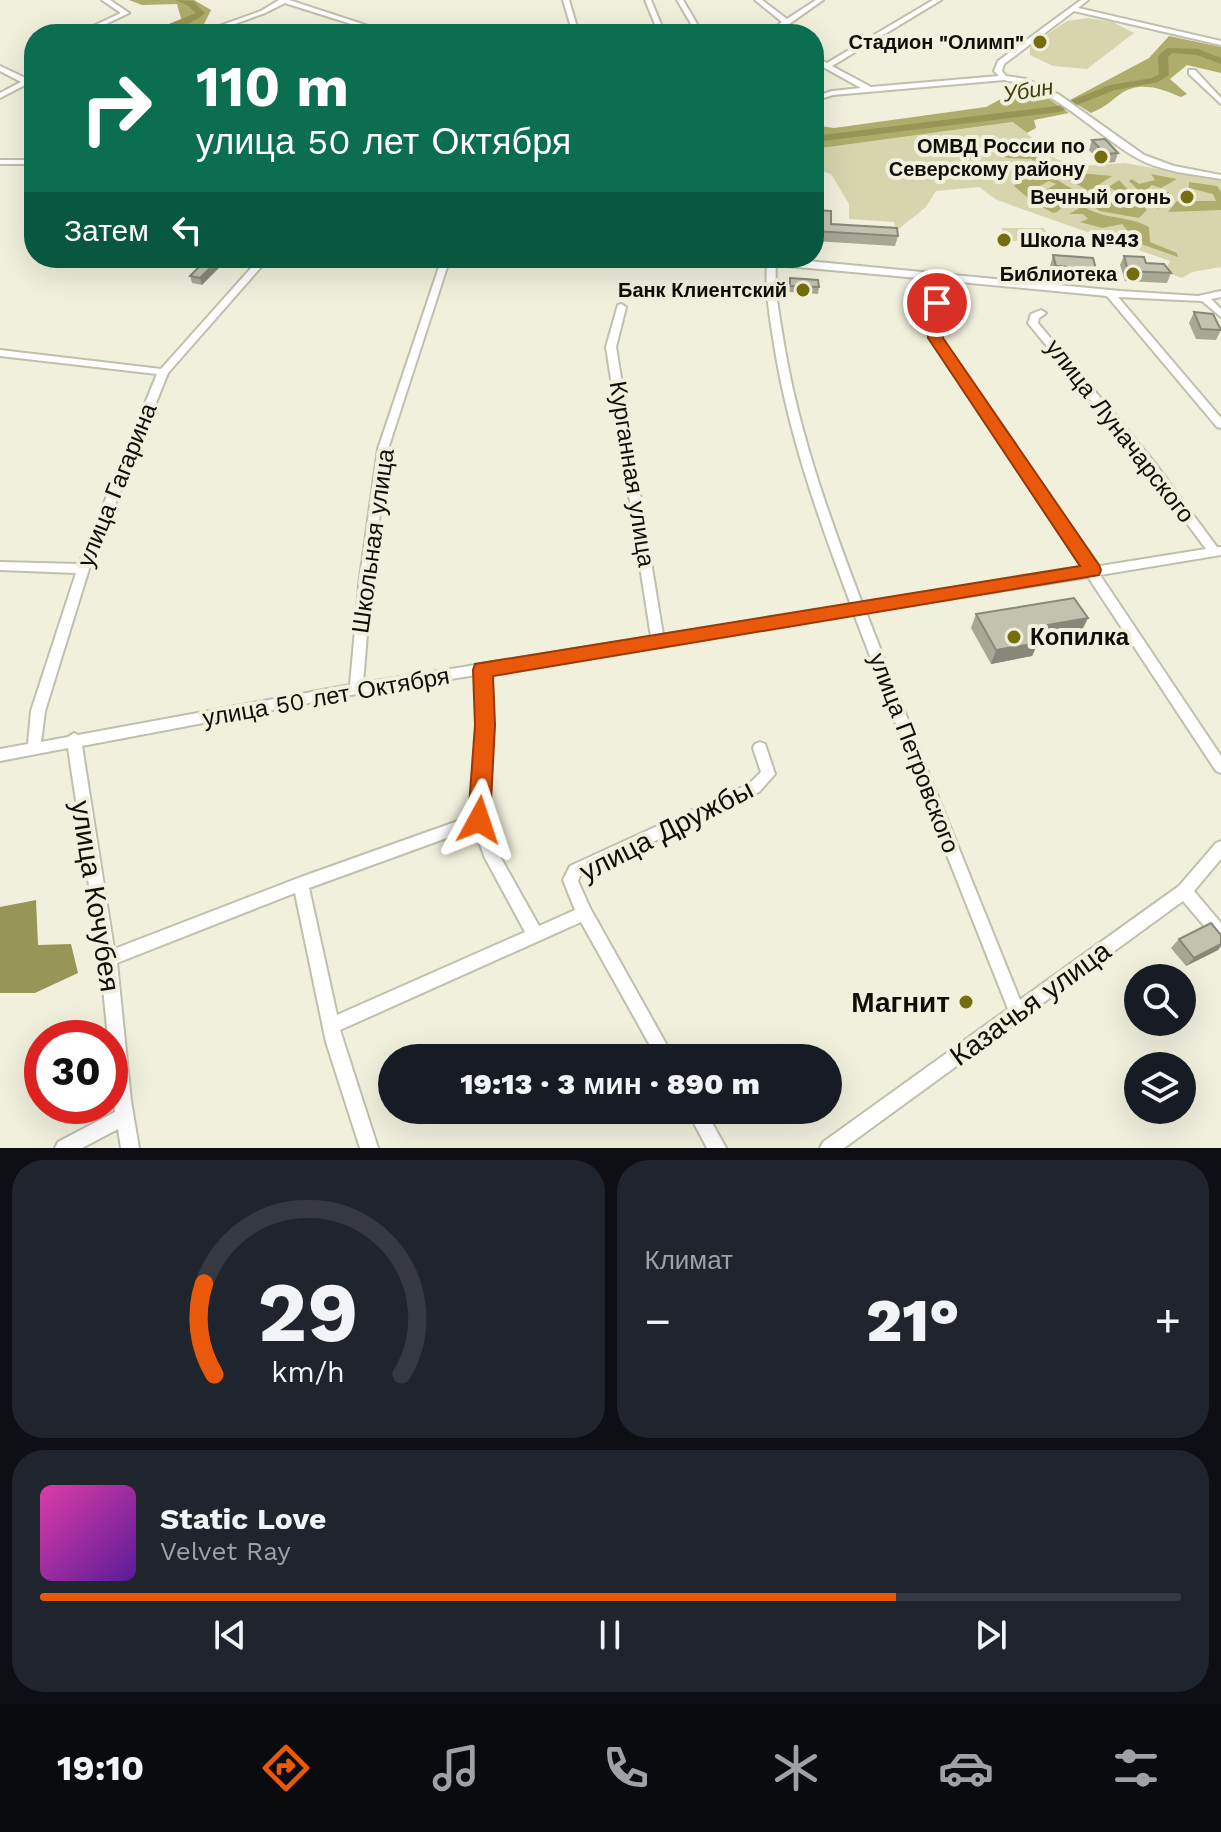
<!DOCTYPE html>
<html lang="ru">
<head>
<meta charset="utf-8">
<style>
  body { margin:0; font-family:"Work Sans",sans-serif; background:#20242c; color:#f1f3f6; height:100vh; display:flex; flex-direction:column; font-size:30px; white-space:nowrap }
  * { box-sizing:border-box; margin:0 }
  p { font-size:26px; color:#9ea1a6 }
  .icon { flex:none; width:44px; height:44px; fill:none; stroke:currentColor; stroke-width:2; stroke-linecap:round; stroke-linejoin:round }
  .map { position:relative; height:1148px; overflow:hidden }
  .sheet { display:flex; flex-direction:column; gap:12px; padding:12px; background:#0d0f14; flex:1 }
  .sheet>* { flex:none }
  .top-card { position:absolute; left:24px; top:24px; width:800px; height:244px; border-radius:32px; box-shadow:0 8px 32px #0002; background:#0b6e4f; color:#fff; overflow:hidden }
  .tools { position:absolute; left:1124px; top:964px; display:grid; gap:16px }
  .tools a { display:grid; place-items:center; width:72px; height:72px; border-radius:50%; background:#171b24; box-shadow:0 8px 32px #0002; font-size:40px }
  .speed { position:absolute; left:24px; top:1020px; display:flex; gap:16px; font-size:40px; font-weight:700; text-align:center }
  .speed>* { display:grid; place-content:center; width:104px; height:104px; border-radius:50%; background:#171b24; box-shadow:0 8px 32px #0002; line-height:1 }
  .speed .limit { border:12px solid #d22; background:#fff; color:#111 }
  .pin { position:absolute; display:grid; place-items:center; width:68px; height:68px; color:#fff; margin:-34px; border:4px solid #fff; border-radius:50%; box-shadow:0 2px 8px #0007 }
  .me { position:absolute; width:88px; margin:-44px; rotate:5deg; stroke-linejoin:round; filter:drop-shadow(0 0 6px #0008) }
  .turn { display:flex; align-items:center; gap:28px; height:168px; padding:0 40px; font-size:36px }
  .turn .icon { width:104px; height:104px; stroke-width:2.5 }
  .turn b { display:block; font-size:56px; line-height:68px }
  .then { display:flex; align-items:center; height:76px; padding:0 40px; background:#0003; gap:16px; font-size:30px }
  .big { font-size:60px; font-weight:800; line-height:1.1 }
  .sheet .widget { flex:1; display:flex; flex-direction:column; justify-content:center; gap:12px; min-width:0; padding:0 28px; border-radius:32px; background:#20242c }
  .sheet .dial { align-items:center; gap:0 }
  .dial svg { height:208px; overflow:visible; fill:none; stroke:#363941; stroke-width:7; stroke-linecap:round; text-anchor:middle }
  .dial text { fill:#f1f3f6; stroke:none }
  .song { display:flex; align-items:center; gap:24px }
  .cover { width:96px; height:96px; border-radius:12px; background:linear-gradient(135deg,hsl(320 70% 55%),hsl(270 70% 35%)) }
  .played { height:8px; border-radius:4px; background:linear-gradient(90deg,#ea580c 75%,#363941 75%) }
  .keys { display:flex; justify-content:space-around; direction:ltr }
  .heat { display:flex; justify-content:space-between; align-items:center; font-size:44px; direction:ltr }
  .sheet .tiles { flex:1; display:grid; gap:12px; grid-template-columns:1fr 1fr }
  .widget:last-child { grid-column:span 2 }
  .trip { position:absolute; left:378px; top:1044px; width:464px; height:80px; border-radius:40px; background:#171b24; box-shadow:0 8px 32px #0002; font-weight:800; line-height:80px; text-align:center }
  .tabs { display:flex; height:128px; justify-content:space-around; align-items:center; background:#090b0e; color:#9ea1a6 }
  .tabs .icon { width:56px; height:56px }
  .tabs .selected { color:#ea580c }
  .tabs b { font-size:36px; color:#f1f3f6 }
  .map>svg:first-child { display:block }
  .green { fill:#d6d5ad }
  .forest { fill:#afad6c }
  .water { fill:#989656 }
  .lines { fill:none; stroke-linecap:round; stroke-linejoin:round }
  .river { fill:#989656; fill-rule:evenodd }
  .minor-casing { stroke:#bfbfad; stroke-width:4 }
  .minor { fill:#fff; fill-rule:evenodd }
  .wall { fill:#a7a796 }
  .shaded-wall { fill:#88887a }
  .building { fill:#c2c2af; stroke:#88887a; stroke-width:2 }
  .route { fill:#ea580c; stroke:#983908; stroke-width:2 }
  .poi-dot { fill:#736f0f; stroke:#f1f0dd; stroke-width:3 }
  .labels { text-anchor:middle; stroke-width:8; stroke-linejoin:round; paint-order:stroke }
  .far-poi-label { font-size:20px; font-weight:bold; fill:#0f0f09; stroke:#f1f0dd; text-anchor:end }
  .far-water-label { font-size:22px; font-style:italic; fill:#403d08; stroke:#f1f0dd }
  .street-label { font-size:24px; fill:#0f0f09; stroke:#f1f0dd }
  .poi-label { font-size:24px; font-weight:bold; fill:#0f0f09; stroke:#f1f0dd; text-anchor:start }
  .near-street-label { font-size:28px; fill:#0f0f09; stroke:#f1f0dd }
  .near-poi-label { font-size:28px; font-weight:bold; fill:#0f0f09; stroke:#f1f0dd; text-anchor:end }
</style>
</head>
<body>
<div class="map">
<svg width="1221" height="1148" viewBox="0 0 1221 1148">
  <rect width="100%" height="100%" fill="#f1f0dd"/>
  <!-- green -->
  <g class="green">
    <polygon points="1088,18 1113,22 1134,33 1087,69 1053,66 1030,55 1030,46 1067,21"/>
    <polygon points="1014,122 1056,159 1079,166 1125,163 1221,180 1221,267 1192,272 1182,278 1165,272 1170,261 1016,207 995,199 979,187 936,191 925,208 897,230 894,222 849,219 849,204 831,174 814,169 814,149"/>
    <polygon points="1001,228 1044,228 1051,241 1007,241"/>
  </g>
  <!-- forest -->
  <g class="forest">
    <polygon points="129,0 194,0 211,10 204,24 206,29 191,33 184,29 177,4 142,5"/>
    <path d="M1169,36L1221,47V73L1187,65L1170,79L1187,94L1181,97C1161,88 1138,80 1119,95C1109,103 1103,108 1091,113L1070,100L1149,58Z"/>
    <polygon points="1033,94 1049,99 1069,113 1034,120 1036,128 1027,133 1013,122 814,149 814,125 834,128 986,107 1001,99"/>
    <polygon points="1017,140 1041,161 1080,166 1073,168 1079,173 1112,176 1089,191 1031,159 1006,158 1002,153 1014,151 1012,144"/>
    <polygon points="1037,168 1079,193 1057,212 1053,213 1040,206 1047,208 1058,201 1043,198 1044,191 1056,184 1049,181 1034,189 1033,202 1014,186"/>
    <polygon points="1151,174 1177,179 1161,188 1152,185 1145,191 1169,192 1158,209 1129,181 1132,179 1139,184 1155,180"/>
    <polygon points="1119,180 1147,210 1139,218 1100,211 1088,203 1092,201 1103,205 1129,198 1109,187"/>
    <polygon points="1189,182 1217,186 1221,192 1221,210 1168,212 1177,201 1216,201 1213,194 1189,188"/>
    <path d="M1083,206C1103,220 1128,215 1149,227L1150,242L1177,253L1178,257L1110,233L1125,235L1128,231L1122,224L1102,228L1080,222L1088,219L1083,214H1069Z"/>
  </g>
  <!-- water -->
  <polygon class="water" points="36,900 38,945 71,944 78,973 35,993 0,993 0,907"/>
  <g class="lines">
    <!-- river -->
    <g class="river">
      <path d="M175,0L193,1L205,13C191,26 163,34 144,34L196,13L187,5Z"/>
      <polygon points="1167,48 1198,49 1221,58 1221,64 1197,55 1172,53 1168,57 1169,75 1158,82 1115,90 1059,112 814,142 814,136 1057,106 1110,85 1152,78 1159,74 1158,56"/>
    </g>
    <defs>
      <g id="minor">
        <polygon points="102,0 110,0 129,13 85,34 76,34 121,13"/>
        <polygon points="279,0 289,0 393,34 383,34 285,3 265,13 207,34 197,34 261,11"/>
        <polygon points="563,0 569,0 579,34 573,34"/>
        <polygon points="645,0 651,0 665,34 659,34"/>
        <polygon points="677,0 683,0 703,34 697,34"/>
        <polygon points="755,0 762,0 787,19 816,0 823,0 775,34 767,34 782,22"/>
        <path d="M933,0H941L832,66L871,87L999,76L994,71L998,61L1081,0H1088L1078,8L1221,41V45L1074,11L1004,64L1002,71L1006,76L1026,79L1058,94L1144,155L1174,166L1221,175V179C1193,174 1162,172 1137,158C1092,132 1057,89 1004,80L833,95L814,101V97L832,91L861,88L814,62V57L827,63Z"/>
        <polygon points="0,66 34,82 34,87 27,84 0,98 0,93 21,82 0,71"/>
        <polygon points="1189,70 1195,70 1221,98 1221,104 1189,74"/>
        <rect x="0" y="160" width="34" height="4"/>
        <path d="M260,258H269L168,373L89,569L45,711L41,742L68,737L74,733L78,735L350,685L359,585L378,449L442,258H450L388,449L371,585L363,683L651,637L606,347L618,305L621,304L626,307L616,347L663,635L851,605C819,520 788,434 774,344C770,318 765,291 767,264L731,261L727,258H776L1120,291L1198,296L1221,291V297L1211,299L1221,309V317L1202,301L1118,297L1221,418V428L1217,427L1107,296L939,280L945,319L939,325L941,338L1094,567L1206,549L1146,468L1028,323L1031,314L1041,310L1046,313L1039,318L1038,323L1154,462L1217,547H1221V555L1100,575L1221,756V773L1216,771L1088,577L866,612L932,782L1020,1000L1179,886L1216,843L1221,841V859L1194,891L1221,923V942L1216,940L1183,901L844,1148H820L823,1142L1008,1009L918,782L854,614L489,673L492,725L486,820L497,851L539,926L575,910L563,880L570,866L749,784L761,772L753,748L755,744L760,742L765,744L775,774L759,792L580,876L578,881L590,908L674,1058H657L581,922L340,1030L378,1148H360L326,1042L295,893L117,963L131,1101L139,1148H121L118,1129L82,1148H55L58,1142L115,1112L110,1062V1038H108L100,958L68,748L0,761V749L28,744L31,711L76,573L0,570V562L79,564L157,374L0,356V350L161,369ZM776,265L929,279L935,318L929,324L931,338L1083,569L862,603C830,519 799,434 784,344C780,318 774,292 776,265ZM476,675L478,725L472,816L301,877L114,949L82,746L356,694ZM474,828L485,858L525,932L337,1015L309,888Z"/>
        <polygon points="687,1110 705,1110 726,1148 707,1148"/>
      </g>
    </defs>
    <!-- minor casing -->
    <use href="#minor" class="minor-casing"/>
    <!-- minor -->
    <use href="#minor" class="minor"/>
  </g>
  <!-- wall -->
  <g class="wall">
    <polygon points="1092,140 1118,153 1115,162 1101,164 1089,150"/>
    <polygon points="814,210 831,224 898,236 895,246 814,241"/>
    <polygon points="1053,255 1096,269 1092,279 1052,277 1050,266"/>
    <polygon points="1124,256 1171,273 1167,283 1125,281 1120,265"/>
    <polygon points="208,258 202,285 192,283 190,276"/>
    <polygon points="790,278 819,287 818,294 789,292"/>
    <polygon points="1194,312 1221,330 1216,340 1196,339 1189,323"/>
    <polygon points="976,614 1088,618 1081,632 1036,639 1038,643 1032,656 991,664 971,628"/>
    <polygon points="1221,935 1221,946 1218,950 1186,966 1171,948 1179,939"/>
  </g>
  <!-- shaded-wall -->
  <g class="shaded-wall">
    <polygon points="220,258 229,258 202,285 200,278"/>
    <polygon points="1088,618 1081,632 1024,642 1030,628"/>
    <polygon points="1038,643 1032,656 991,664 996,650"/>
    <polygon points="1221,944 1221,946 1218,950 1186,966 1194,958"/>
  </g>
  <!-- building -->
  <g class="building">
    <polygon points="1105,139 1118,153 1105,154 1092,140"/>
    <polygon points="814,210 831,211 831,224 897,228 898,236 814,231"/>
    <polygon points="1053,255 1093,258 1096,269 1056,266"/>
    <polygon points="1124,256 1144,257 1146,263 1164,264 1171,273 1128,271"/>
    <polygon points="208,258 220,258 200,278 190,276"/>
    <polygon points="790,278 818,280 819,287 790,286"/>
    <polygon points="1194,312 1213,314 1221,330 1201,329"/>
    <polygon points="1074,598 1088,618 1030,628 1038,643 996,650 976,614"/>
    <polygon points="1211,923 1221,935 1221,944 1194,958 1179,939"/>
  </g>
  <!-- route -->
  <polygon class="route" points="937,298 945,303 947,319 942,325 943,338 1099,565 1101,570 1099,575 493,676 495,725 490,820 487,827 479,830 472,827 468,820 475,725 473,670 475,664 1080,566 928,338 927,324 933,318 930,303"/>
  <!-- markers -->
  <g class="poi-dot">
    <circle cx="1040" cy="42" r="8"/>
    <circle cx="1101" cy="157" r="8"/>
    <circle cx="1187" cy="197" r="8"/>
    <circle cx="1004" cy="240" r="8"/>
    <circle cx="1133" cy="274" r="8"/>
    <circle cx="803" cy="290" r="8"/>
    <circle cx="1014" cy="637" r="8"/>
    <circle cx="966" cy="1002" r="8"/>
  </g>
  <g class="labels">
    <!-- far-poi labels -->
    <g class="far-poi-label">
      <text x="1024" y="49">Стадион "Олимп"</text>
      <text x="1085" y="153">ОМВД России по<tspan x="1085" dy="23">Северскому району</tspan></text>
      <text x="1171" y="204">Вечный огонь</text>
      <text x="1020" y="247" text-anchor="start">Школа №43</text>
      <text x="1117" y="281">Библиотека</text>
      <text x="787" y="297">Банк Клиентский</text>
    </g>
    <!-- far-water labels -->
    <g class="far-water-label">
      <text transform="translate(1028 90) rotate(-9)" y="8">Убин</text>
    </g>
    <!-- street labels -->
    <g class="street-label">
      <text transform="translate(1120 431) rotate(52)" y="8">улица Луначарского</text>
      <text transform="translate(632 474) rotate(81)" y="8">Курганная улица</text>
      <text transform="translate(117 485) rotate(-68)" y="8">улица Гагарина</text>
      <text transform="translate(373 541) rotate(-82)" y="8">Школьная улица</text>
      <text transform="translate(326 697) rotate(-10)" y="8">улица 50 лет Октября</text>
      <text transform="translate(914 753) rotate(69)" y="8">улица Петровского</text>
    </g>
    <!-- poi labels -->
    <g class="poi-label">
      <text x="1030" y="645">Копилка</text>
    </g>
    <!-- near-street labels -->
    <g class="near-street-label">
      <text transform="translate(666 830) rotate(-27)" y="10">улица Дружбы</text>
      <text transform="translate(96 896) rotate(81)" y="10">улица Кочубея</text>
      <text transform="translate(1030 1003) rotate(-36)" y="10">Казачья улица</text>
    </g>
    <!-- near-poi labels -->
    <g class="near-poi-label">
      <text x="950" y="1012">Магнит</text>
    </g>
  </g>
</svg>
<div class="tools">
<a><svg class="icon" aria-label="search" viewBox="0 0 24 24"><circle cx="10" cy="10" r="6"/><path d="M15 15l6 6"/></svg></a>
<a><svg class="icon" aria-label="layers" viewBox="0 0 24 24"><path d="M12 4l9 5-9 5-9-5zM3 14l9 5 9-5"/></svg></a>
</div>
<div class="speed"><div class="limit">30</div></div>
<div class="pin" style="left:937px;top:303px;background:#d93025"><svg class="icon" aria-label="arrive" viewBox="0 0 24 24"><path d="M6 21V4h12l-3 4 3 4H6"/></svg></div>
<svg class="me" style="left:479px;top:820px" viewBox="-20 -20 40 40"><path d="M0-17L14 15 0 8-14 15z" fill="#ea580c" stroke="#fff" stroke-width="4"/></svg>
<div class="trip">19:13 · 3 мин · 890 m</div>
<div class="top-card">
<div class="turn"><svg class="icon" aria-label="right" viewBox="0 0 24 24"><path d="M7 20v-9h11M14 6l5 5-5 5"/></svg><div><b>110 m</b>улица 50 лет Октября</div></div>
<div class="then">Затем<svg class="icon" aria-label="left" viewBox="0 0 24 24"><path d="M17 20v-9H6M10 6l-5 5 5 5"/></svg></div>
</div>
</div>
<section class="sheet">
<div class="tiles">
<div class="widget dial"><svg viewBox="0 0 100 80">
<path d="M14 69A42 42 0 1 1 86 69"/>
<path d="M14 69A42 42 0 0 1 10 34" stroke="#ea580c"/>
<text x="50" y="56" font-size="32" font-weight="700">29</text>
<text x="50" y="72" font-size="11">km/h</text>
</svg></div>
<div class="widget"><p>Климат</p>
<div class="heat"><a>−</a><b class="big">21°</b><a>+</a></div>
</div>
<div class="widget">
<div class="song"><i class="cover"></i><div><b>Static Love</b><p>Velvet Ray</p></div></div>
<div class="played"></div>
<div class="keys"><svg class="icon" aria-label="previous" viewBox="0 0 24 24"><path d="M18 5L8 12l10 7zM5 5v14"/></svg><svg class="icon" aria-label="pause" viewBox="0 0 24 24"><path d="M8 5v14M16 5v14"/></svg><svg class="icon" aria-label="next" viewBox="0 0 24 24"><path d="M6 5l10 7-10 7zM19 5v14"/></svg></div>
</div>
</div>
</section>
<nav class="tabs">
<b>19:10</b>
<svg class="icon selected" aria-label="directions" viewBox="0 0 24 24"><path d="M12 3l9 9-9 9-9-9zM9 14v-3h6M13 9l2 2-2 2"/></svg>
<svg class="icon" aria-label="music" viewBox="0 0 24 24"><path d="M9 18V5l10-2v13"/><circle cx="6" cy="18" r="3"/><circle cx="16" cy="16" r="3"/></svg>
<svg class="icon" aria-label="phone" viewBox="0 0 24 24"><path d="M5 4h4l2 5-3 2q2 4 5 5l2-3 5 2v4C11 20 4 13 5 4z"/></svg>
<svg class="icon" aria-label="climate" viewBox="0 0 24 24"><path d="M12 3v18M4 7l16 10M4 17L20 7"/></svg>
<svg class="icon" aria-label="car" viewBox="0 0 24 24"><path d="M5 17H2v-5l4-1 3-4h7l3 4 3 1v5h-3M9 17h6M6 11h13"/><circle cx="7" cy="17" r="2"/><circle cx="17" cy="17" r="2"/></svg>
<svg class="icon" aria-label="filters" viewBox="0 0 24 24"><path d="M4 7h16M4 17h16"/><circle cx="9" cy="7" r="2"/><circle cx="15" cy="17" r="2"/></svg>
</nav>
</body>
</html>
